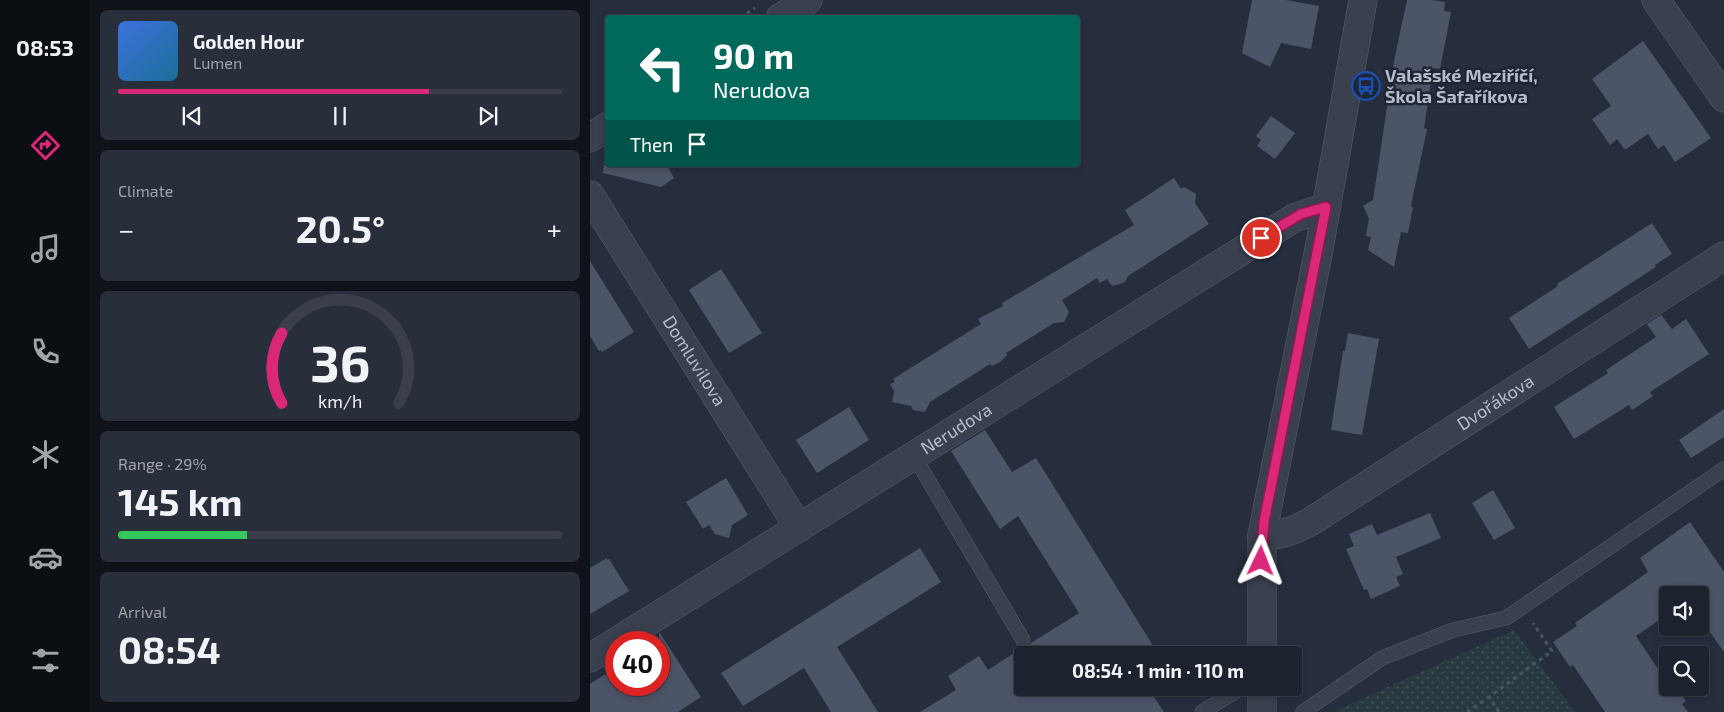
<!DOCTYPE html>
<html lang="en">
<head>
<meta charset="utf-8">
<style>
  body { margin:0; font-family:"Exo 2",sans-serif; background:#292f3a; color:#f1f3f6; height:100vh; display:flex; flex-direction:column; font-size:19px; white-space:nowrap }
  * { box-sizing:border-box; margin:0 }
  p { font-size:16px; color:#a0a4aa }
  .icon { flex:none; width:28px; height:28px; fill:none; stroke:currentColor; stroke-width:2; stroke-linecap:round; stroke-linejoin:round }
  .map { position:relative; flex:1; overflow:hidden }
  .sheet { display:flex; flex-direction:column; gap:10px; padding:10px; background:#0f1319; width:500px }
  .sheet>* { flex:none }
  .hud { position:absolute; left:15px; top:15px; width:475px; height:152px; border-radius:5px; box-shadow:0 2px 8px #0003,0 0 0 1px #3a3f4a; background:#00695c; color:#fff; overflow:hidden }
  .controls { position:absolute; left:1069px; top:586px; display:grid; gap:10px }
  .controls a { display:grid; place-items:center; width:50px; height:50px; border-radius:5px; background:#1c222e; box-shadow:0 2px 8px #0003,0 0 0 1px #3a3f4a; font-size:25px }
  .speed { position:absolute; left:15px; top:631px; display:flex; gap:10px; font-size:25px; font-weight:700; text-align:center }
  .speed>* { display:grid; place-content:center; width:65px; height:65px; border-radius:50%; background:#1c222e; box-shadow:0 2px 8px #0003,0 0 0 1px #3a3f4a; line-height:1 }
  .speed .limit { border:8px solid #d22; background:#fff; color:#111 }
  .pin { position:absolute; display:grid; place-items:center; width:42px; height:42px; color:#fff; margin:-21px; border:2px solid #fff; border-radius:50%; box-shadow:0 1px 5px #0007 }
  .me { position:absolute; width:55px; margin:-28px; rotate:2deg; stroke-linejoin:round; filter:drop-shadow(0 0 4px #0008) }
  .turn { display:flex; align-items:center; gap:18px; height:105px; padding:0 25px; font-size:22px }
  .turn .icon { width:65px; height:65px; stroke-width:2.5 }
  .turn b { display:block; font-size:35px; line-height:42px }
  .then { display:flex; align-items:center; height:48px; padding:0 25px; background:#0003; gap:10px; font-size:19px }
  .big { font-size:38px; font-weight:700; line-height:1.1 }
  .sheet .tile { flex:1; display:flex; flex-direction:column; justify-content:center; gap:8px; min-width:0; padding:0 18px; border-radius:8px; background:#292f3a }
  .sheet .dial { align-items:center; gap:0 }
  .dial svg { height:130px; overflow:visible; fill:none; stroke:#3a3f4a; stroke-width:7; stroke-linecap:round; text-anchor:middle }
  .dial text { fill:#f1f3f6; stroke:none }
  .song { display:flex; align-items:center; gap:15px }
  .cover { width:60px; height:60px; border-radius:8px; background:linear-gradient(135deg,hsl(220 70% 55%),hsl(200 70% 35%)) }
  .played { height:5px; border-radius:2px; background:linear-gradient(90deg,#db2777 70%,#3a3f4a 70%) }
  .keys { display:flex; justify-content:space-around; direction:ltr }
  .heat { display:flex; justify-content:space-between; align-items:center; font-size:28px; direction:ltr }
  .charge { height:8px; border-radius:4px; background:linear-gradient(90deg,#34c759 29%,#3a3f4a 0) }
  .trip { position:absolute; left:424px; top:646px; width:288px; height:50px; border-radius:5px; background:#1c222e; box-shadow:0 2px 8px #0003,0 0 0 1px #3a3f4a; font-weight:700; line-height:50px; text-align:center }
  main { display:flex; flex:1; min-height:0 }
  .tab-bar { display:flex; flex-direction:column; width:90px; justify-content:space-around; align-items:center; background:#0b0e12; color:#a0a4aa }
  .tab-bar .icon { width:35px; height:35px }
  .tab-bar .active { color:#db2777 }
  .tab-bar b { font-size:22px; color:#f1f3f6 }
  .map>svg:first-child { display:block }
  .grass { fill:url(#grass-dots) }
  .building { fill:#4c5467 }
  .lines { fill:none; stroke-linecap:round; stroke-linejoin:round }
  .service-casing { stroke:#585e6c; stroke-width:15 }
  .minor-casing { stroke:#585e6c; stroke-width:29 }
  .tertiary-casing { stroke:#585e6c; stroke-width:29 }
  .path { stroke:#46575c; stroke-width:3; stroke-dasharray:4 4; stroke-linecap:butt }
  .service { stroke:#3a404e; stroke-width:14 }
  .minor { stroke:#3a404e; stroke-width:28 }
  .tertiary { stroke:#3a404e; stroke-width:28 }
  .route-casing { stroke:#8e194d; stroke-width:12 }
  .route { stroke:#db2777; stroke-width:9 }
  .labels { text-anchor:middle; stroke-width:5; stroke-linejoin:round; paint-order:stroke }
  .poi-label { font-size:18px; font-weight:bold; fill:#b6bbc9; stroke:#1f2533; text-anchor:start }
  .street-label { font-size:18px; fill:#b6bbc9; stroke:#1f2533 }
</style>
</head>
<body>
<main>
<nav class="tab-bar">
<b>08:53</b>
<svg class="icon active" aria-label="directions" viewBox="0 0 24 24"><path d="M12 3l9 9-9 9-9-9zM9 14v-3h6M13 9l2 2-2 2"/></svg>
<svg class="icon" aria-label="music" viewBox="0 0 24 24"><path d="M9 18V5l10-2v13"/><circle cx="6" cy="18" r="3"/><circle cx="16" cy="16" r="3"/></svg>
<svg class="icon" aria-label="phone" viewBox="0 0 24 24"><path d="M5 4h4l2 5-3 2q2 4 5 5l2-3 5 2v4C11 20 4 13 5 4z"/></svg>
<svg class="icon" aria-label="climate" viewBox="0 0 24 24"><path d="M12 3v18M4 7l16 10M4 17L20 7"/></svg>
<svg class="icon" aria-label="car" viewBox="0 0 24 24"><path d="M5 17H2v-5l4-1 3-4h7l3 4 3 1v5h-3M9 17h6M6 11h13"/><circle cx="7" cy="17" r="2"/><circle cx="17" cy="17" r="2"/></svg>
<svg class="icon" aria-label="filters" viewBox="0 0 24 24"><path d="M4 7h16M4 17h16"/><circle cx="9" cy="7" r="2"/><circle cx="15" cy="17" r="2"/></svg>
</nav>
<section class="sheet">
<div class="tile">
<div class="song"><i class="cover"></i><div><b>Golden Hour</b><p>Lumen</p></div></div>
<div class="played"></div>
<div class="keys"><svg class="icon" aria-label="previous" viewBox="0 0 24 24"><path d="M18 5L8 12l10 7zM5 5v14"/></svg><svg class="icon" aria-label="pause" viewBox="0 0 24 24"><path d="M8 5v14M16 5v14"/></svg><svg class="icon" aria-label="next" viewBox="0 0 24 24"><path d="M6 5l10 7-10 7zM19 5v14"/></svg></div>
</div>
<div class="tile"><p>Climate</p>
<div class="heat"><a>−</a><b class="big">20.5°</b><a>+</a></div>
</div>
<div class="tile dial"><svg viewBox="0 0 100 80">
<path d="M14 69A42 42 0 1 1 86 69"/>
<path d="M14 69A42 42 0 0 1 14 26" stroke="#db2777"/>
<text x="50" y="56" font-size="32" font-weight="700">36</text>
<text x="50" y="72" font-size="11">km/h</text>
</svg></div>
<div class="tile"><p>Range · 29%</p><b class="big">145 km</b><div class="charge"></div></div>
<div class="tile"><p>Arrival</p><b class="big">08:54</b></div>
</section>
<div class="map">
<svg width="1134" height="712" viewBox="0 0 1134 712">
  <defs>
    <pattern id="grass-dots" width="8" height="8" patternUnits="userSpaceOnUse" patternTransform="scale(1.25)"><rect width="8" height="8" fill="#283a3f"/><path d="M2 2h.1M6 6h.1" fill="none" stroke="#455559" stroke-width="1.8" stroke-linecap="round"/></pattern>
  </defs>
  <rect width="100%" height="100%" fill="#262e3e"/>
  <!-- grass -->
  <polygon class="grass" points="924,630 985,712 743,712"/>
  <!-- building -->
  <g class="building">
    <polygon points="662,0 696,0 729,6 721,49 691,43 680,67 652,53"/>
    <polygon points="817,0 842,0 855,2 854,11 861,12 850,69 843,68 834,128 837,129 821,206 823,207 818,233 811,232 804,267 778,250 781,237 776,236 779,218 773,206 783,200 804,61"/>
    <polygon points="1053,41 1121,138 1085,162 1074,145 1068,149 1058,134 1035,150 1027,139 1020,145 1002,119 1021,106 1002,79"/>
    <polygon points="681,116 705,133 685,159 667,146 671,140 666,136"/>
    <polygon points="14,165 77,165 84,178 71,187 13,173"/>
    <polygon points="584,178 591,189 594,187 606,194 605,203 619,224 538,276 536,281 530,284 522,286 517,279 510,283 507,278 472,300 479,312 474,322 464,323 416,353 417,355 410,362 402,366 400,364 340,402 335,412 323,410 321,406 302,402 304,391 300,384 305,382 303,379 391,324 388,319 413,306 412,303 544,225 535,210"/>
    <polygon points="1062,223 1082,254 1065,265 1066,267 939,349 919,318 968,286 967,284"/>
    <polygon points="0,261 44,332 12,352 11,350 9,351 0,336"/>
    <polygon points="131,269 172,333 139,353 99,290"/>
    <polygon points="1071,315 1082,329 1096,319 1119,354 1060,392 1063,396 1042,410 1039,405 984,439 964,407 1018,373 1016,370 1066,337 1057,324"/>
    <polygon points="758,333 789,339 772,435 741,430 753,351 755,351"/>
    <polygon points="259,407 279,440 227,473 206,440"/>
    <polygon points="1134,409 1134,437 1101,458 1089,440"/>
    <polygon points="395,430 422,472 446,458 567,652 563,655 432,655 432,688 558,688 574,712 330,712 366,690 358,676 389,656 398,670 432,648 438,647 441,643 489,613 428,516 410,529 361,451"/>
    <polygon points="136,478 158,515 142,525 139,538 125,534 119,525 113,529 96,502"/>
    <polygon points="903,490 925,528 904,540 882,503"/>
    <polygon points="840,513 851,538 806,557 813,574 806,577 810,586 781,599 777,589 774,590 756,549 764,546 759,534 782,524 787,535"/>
    <polygon points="1100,522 1134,572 1134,652 1113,622 1110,623 1110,595 1078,595 1078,614 1046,636 1072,675 1076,673 1078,675 1078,688 1086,688 1096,701 1092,704 1098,712 1015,712 983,665 980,667 963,642 987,626 985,623 1058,572 1050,558"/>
    <polygon points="330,548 351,582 247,647 288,712 241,712 214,668 153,706 131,673"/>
    <polygon points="17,558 17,560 19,559 39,591 0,614 0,568"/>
    <polygon points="69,633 70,633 111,697 88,712 0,712 0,684 14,675 26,675 26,685 69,685"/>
  </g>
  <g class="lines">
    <defs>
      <g id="service">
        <polyline points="324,456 433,640"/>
        <polyline points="612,712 651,688"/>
        <polyline points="713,712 792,658 863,630 916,618 1134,469"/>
      </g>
      <g id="minor">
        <polyline points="1066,0 1134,98"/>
        <polyline points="190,18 218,0"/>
        <polyline points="0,138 18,126"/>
        <path id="s1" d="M0,195L209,528"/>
        <path id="s2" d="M672,535C690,536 703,531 720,522L1134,256"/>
        <path id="s3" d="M0,658L704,218L736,207"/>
      </g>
      <g id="tertiary">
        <polyline points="672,655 672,535 729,249 773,0"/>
        <polyline points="672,688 672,712"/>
      </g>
    </defs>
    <!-- service casing -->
    <use href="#service" class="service-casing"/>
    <!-- minor casing -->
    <use href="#minor" class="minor-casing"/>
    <!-- tertiary casing -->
    <use href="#tertiary" class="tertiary-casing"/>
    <!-- path -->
    <g class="path">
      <polyline points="150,18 165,8"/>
      <polyline points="877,712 899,697"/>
      <polyline points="909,712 899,697 962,651 943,623"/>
    </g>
    <!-- service -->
    <use href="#service" class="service"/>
    <!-- minor -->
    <use href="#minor" class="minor"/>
    <!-- tertiary -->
    <use href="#tertiary" class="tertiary"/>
  </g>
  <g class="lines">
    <defs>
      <polyline id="route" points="671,238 711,214 736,207 674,522 671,561"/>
    </defs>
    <!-- route casing -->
    <use href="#route" class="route-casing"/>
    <!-- route -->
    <use href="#route" class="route"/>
  </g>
  <!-- icons -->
  <defs>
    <symbol id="bus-ring" viewBox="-11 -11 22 22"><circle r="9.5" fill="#1f2533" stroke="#1a4fb4" stroke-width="1.5"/><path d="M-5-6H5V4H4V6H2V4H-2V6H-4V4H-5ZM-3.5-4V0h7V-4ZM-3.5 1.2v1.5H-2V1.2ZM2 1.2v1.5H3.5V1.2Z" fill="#1a4fb4"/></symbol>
  </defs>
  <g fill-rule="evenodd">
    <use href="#bus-ring" x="760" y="70" width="32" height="32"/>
  </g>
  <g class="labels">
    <!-- poi labels -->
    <g class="poi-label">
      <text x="795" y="82">Valašské Meziříčí,<tspan x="795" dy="21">Škola Šafaříkova</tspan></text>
    </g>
    <!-- street labels -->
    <g class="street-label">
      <text dy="6" stroke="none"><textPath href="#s1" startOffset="196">Domluvilova</textPath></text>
      <text dy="6" stroke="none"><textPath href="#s2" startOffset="271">Dvořákova</textPath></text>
      <text dy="6" stroke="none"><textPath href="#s3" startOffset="432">Nerudova</textPath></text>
    </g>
  </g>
</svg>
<div class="controls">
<a><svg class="icon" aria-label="sound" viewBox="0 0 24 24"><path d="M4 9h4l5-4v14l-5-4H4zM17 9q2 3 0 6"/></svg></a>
<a><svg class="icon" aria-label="search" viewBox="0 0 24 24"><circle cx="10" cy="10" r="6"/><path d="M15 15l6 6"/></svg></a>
</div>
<div class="speed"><div class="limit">40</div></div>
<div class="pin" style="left:671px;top:238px;background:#d93025"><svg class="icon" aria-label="arrive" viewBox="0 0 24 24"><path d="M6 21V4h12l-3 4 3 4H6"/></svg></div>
<svg class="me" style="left:671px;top:561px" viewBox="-20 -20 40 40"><path d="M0-17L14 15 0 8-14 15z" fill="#db2777" stroke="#fff" stroke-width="4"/></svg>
<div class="trip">08:54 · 1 min · 110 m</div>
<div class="hud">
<div class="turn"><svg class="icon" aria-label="left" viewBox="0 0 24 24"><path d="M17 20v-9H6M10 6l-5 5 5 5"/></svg><div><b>90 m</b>Nerudova</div></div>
<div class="then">Then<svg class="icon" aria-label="arrive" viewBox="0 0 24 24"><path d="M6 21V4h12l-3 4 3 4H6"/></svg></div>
</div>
</div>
</main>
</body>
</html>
